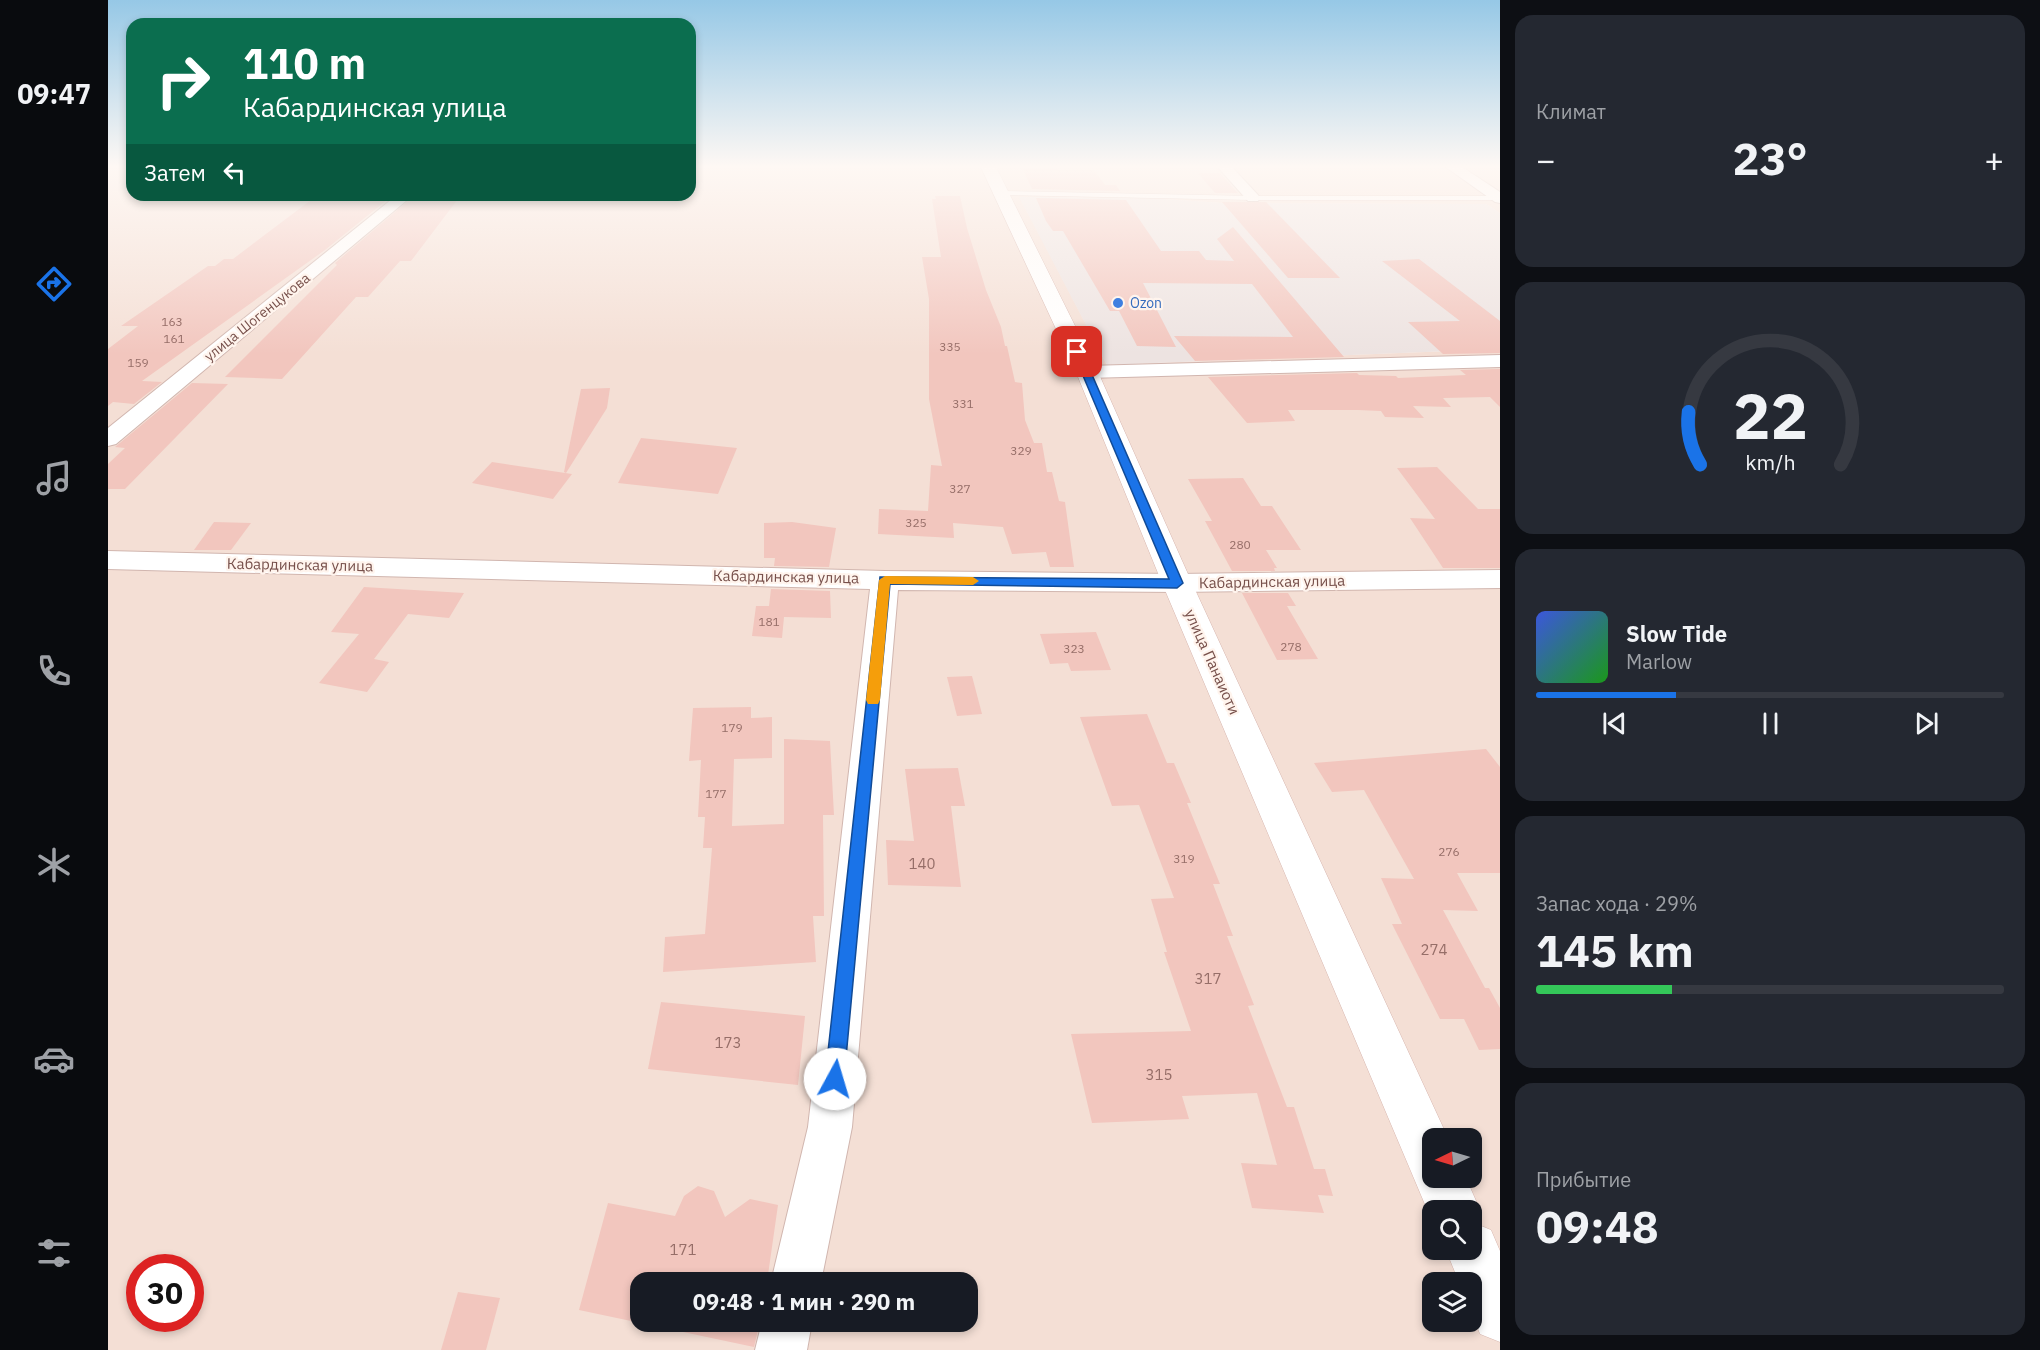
<!DOCTYPE html>
<html lang="ru">
<head>
<meta charset="utf-8">
<style>
  body { margin:0; font-family:"IBM Plex Sans",sans-serif; background:#242831; color:#f1f3f6; height:100vh; display:flex; flex-direction:column; font-size:22px; white-space:nowrap }
  * { box-sizing:border-box; margin:0 }
  p { font-size:20px; color:#9ea1a6 }
  .icon { flex:none; width:33px; height:33px; fill:none; stroke:currentColor; stroke-width:2; stroke-linecap:round; stroke-linejoin:round }
  .map { position:relative; flex:1; overflow:hidden }
  .drawer { display:flex; flex-direction:column; gap:15px; padding:15px; background:#0d0f14; width:540px }
  .drawer>* { flex:none }
  .guide { position:absolute; left:18px; top:18px; width:570px; height:183px; border-radius:18px; box-shadow:0 3px 9px #0003; background:#0b6e4f; color:#fff; overflow:hidden }
  .needle { width:39px; rotate:265deg }
  .buttons { position:absolute; left:1314px; top:1128px; display:grid; gap:12px }
  .buttons a { display:grid; place-items:center; width:60px; height:60px; border-radius:12px; background:#171b24; box-shadow:0 3px 9px #0003; font-size:30px }
  .speed { position:absolute; left:18px; top:1254px; display:flex; gap:12px; font-size:30px; font-weight:700; text-align:center }
  .speed>* { display:grid; place-content:center; width:78px; height:78px; border-radius:50%; background:#171b24; box-shadow:0 3px 9px #0003; line-height:1 }
  .speed .limit { border:9px solid #d22; background:#fff; color:#111 }
  .pin { position:absolute; display:grid; place-items:center; width:51px; height:51px; color:#fff; margin:-26px; border-radius:12px; box-shadow:0 3px 9px #0006 }
  .me { position:absolute; width:66px; margin:-33px; rotate:6deg; stroke-linejoin:round; filter:drop-shadow(0 0 4px #0008) }
  .turn { display:flex; align-items:center; gap:21px; height:126px; padding:0 18px; font-size:27px }
  .turn .icon { width:78px; height:78px; stroke-width:2.5 }
  .turn b { display:block; font-size:42px; line-height:51px }
  .then { display:flex; align-items:center; height:57px; padding:0 18px; background:#0003; gap:12px; font-size:22px }
  .big { font-size:45px; font-weight:700; line-height:1.1 }
  .drawer .widget { flex:1; display:flex; flex-direction:column; justify-content:center; gap:9px; min-width:0; padding:0 21px; border-radius:18px; background:#242831 }
  .drawer .dial { align-items:center; gap:0 }
  .dial svg { height:156px; overflow:visible; fill:none; stroke:#363941; stroke-width:7; stroke-linecap:round; text-anchor:middle }
  .dial text { fill:#f1f3f6; stroke:none }
  .song { display:flex; align-items:center; gap:18px }
  .cover { width:72px; height:72px; border-radius:9px; background:linear-gradient(135deg,hsl(230 70% 55%),hsl(120 70% 35%)) }
  .played { height:6px; border-radius:3px; background:linear-gradient(90deg,#1a73e8 30%,#363941 30%) }
  .keys { display:flex; justify-content:space-around; direction:ltr }
  .heat { display:flex; justify-content:space-between; align-items:center; font-size:33px; direction:ltr }
  .charge { height:9px; border-radius:4px; background:linear-gradient(90deg,#34c759 29%,#363941 0) }
  .trip { position:absolute; left:522px; top:1272px; width:348px; height:60px; border-radius:18px; background:#171b24; box-shadow:0 3px 9px #0003; font-weight:700; line-height:60px; text-align:center }
  main { display:flex; flex:1; min-height:0 }
  .dock { display:flex; flex-direction:column; width:108px; justify-content:space-around; align-items:center; background:#090b0e; color:#9ea1a6 }
  .dock .icon { width:42px; height:42px }
  .dock .active { color:#1a73e8 }
  .dock b { font-size:27px; color:#f1f3f6 }
  .map>svg:first-child { display:block }
  .residential { fill:#f4dfd5; fill-rule:evenodd }
  .industrial { fill:#ede3e1 }
  .building { fill:#f2c6be }
  .lines { fill:none; stroke-linecap:round; stroke-linejoin:round }
  .lane-casing { stroke:#d1b6af; stroke-width:1 }
  .street-casing { stroke:#d1b6af; stroke-width:2 }
  .secondary-casing { stroke:#d7b6af; stroke-width:1 }
  .lane { fill:#fff; fill-rule:evenodd }
  .street { fill:#fff; fill-rule:evenodd }
  .secondary { fill:#fff; fill-rule:evenodd }
  .route { fill:#1a73e8; stroke:#114b97; stroke-width:1.5 }
  .slow { fill:#f59e0b }
  .shop-dot { fill:#3f7fe0; stroke:#fff4ed; stroke-width:2 }
  .labels { text-anchor:middle; stroke-width:4.5; stroke-linejoin:round; paint-order:stroke }
  .number-label { font-size:12px; fill:#966e68 }
  .far-shop-label { font-size:14px; fill:#366cbe; stroke:#fff4ed; text-anchor:start }
  .far-street-label { font-size:14px; fill:#77504b; stroke:#fff4ed }
  .street-label { font-size:15px; fill:#77504b; stroke:#fff4ed }
  .near-number-label { font-size:15px; fill:#966e68 }
</style>
</head>
<body>
<main>
<nav class="dock">
<b>09:47</b>
<svg class="icon active" aria-label="directions" viewBox="0 0 24 24"><path d="M12 3l9 9-9 9-9-9zM9 14v-3h6M13 9l2 2-2 2"/></svg>
<svg class="icon" aria-label="music" viewBox="0 0 24 24"><path d="M9 18V5l10-2v13"/><circle cx="6" cy="18" r="3"/><circle cx="16" cy="16" r="3"/></svg>
<svg class="icon" aria-label="phone" viewBox="0 0 24 24"><path d="M5 4h4l2 5-3 2q2 4 5 5l2-3 5 2v4C11 20 4 13 5 4z"/></svg>
<svg class="icon" aria-label="climate" viewBox="0 0 24 24"><path d="M12 3v18M4 7l16 10M4 17L20 7"/></svg>
<svg class="icon" aria-label="car" viewBox="0 0 24 24"><path d="M5 17H2v-5l4-1 3-4h7l3 4 3 1v5h-3M9 17h6M6 11h13"/><circle cx="7" cy="17" r="2"/><circle cx="17" cy="17" r="2"/></svg>
<svg class="icon" aria-label="filters" viewBox="0 0 24 24"><path d="M4 7h16M4 17h16"/><circle cx="9" cy="7" r="2"/><circle cx="15" cy="17" r="2"/></svg>
</nav>
<div class="map">
<svg width="1392" height="1350" viewBox="0 0 1392 1350">
  <rect width="100%" height="100%" fill="#fcefe7"/>
  <!-- residential -->
  <path class="residential" d="M0,165H24V195H582V165H1392V213L1378,204L1115,203L1040,198L912,197L999,365L1392,349V1350H0ZM1324,1138H1364V1178H1324ZM1324,1210H1364V1250H1324ZM32,1268H82V1318H32ZM532,1282H860V1322H532ZM1324,1282H1364V1322H1324Z"/>
  <!-- industrial -->
  <polygon class="industrial" points="911,197 1040,198 1115,203 1378,204 1392,213 1392,349 999,365"/>
  <!-- building -->
  <g class="building">
    <polygon points="913,165 946,165 950,170 986,170 997,185 1008,185 1012,191 924,189"/>
    <polygon points="1090,173 1112,173 1130,193 1107,193"/>
    <polygon points="221,195 285,195 217,250 34,381 54,382 26,404 5,402 0,406 0,349 30,326 13,326 100,266 107,266 116,259 125,259 203,200 214,200"/>
    <polygon points="307,195 353,195 303,261 292,261 260,297 248,297 174,379 117,377 229,265 227,263"/>
    <polygon points="827,196 852,196 859,228 878,290 893,327 897,346 899,346 907,382 914,383 917,420 926,443 934,443 939,472 944,472 951,501 957,502 966,567 942,567 938,552 904,554 895,527 845,523 846,538 770,534 771,509 820,511 823,465 834,466 821,399 821,299 814,257 833,257 824,199 828,199"/>
    <polygon points="928,198 1018,200 1053,251 1091,251 1098,260 1126,261 1109,239 1125,227 1236,357 1087,361 1066,336 1185,337 1144,284 1035,283 1068,347 1029,346 1011,311 1002,311 955,231 945,231 938,221"/>
    <polygon points="1114,202 1158,202 1232,278 1180,278"/>
    <polygon points="1311,259 1392,321 1392,353 1335,354 1300,322 1352,321 1274,261"/>
    <polygon points="1392,369 1392,407 1382,397 1335,398 1343,407 1305,406 1316,418 1277,417 1273,411 1250,410 1180,410 1187,421 1139,423 1100,377 1249,373 1251,375 1288,376 1290,378 1358,375 1352,370"/>
    <polygon points="84,383 120,384 17,489 0,489 0,464 17,448 7,447"/>
    <polygon points="502,388 499,408 458,473 456,472 473,389"/>
    <polygon points="533,438 629,448 610,494 510,483"/>
    <polygon points="384,462 464,474 445,499 364,483"/>
    <polygon points="1329,467 1370,509 1392,509 1392,568 1335,568 1302,518 1327,519 1289,468"/>
    <polygon points="1135,478 1153,506 1164,506 1193,550 1158,550 1169,568 1166,568 1167,571 1124,571 1097,521 1104,521 1080,479"/>
    <polygon points="106,522 143,523 123,550 86,550"/>
    <polygon points="684,522 728,528 721,567 666,566 667,558 656,558 656,523"/>
    <polygon points="256,587 356,593 341,618 300,614 266,659 281,662 259,692 211,683 251,634 223,632"/>
    <polygon points="663,589 722,591 723,618 676,617 674,638 644,636 648,606 661,606"/>
    <polygon points="1134,593 1180,593 1188,606 1179,606 1210,659 1169,660"/>
    <polygon points="988,632 1003,670 963,671 960,663 942,664 932,634"/>
    <polygon points="864,676 874,714 849,716 839,677"/>
    <polygon points="643,707 643,718 664,717 664,758 626,759 624,826 676,824 676,739 722,741 726,815 715,815 716,916 705,916 708,962 555,972 557,937 597,934 604,848 595,848 597,817 590,817 593,760 581,761 585,708"/>
    <polygon points="1039,714 1059,763 1066,763 1083,803 1079,803 1112,884 1105,884 1125,936 1119,936 1146,1005 1140,1006 1179,1107 1186,1107 1206,1169 1217,1169 1225,1196 1210,1195 1216,1213 1144,1208 1133,1163 1169,1165 1149,1093 1074,1096 1081,1119 984,1123 963,1034 1083,1031 1056,952 1059,952 1043,899 1066,898 1031,805 1004,806 972,717"/>
    <polygon points="1378,749 1392,767 1392,873 1349,873 1370,911 1335,910 1377,988 1381,988 1392,1008 1392,1049 1371,1050 1356,1019 1332,1019 1284,924 1294,924 1273,878 1306,879 1256,790 1224,792 1206,763"/>
    <polygon points="850,768 857,806 843,806 853,887 780,885 778,840 806,841 797,769"/>
    <polygon points="553,1002 697,1016 690,1085 540,1069"/>
    <polygon points="590,1186 606,1191 617,1217 642,1199 670,1205 659,1282 532,1282 532,1322 652,1322 646,1347 471,1310 500,1203 567,1216 576,1196"/>
    <polygon points="350,1292 392,1298 378,1350 333,1350"/>
  </g>
  <g class="lines">
    <defs>
      <polygon id="lane" points="894,191 1145,196 1391,196 1392,200 1145,200 891,195"/>
      <g id="street">
        <polygon points="1108,165 1122,165 1150,195 1152,198 1150,201 1140,201"/>
        <polygon points="1335,165 1351,165 1392,192 1392,203 1387,202"/>
        <polygon points="289,195 305,195 8,444 0,446 0,428"/>
        <polygon points="1392,355 1392,367 979,378 972,376 969,372 972,368 979,366"/>
        <polygon points="0,551 777,571 1069,574 1392,570 1392,588 1069,592 790,590 744,1127 713,1282 663,1282 700,1127 762,589 0,569"/>
        <polygon points="654,1322 704,1322 699,1350 647,1350"/>
      </g>
      <polygon id="secondary" points="872,165 887,165 990,372 1084,583 1340,1138 1324,1138 1324,1178 1358,1178 1372,1210 1366,1223 1383,1230 1392,1251 1392,1342 1372,1334 1364,1312 1364,1282 1351,1282 1338,1250 1364,1250 1364,1210 1324,1210 1324,1221 1054,583 968,372"/>
    </defs>
    <!-- lane casing -->
    <use href="#lane" class="lane-casing"/>
    <!-- street casing -->
    <use href="#street" class="street-casing"/>
    <!-- secondary casing -->
    <use href="#secondary" class="secondary-casing"/>
    <!-- lane -->
    <use href="#lane" class="lane"/>
    <!-- street -->
    <use href="#street" class="street"/>
    <!-- secondary -->
    <use href="#secondary" class="secondary"/>
  </g>
  <!-- sky -->
  <linearGradient id="sky" x2="0" y2="1"><stop stop-color="#96c8e6"/><stop offset="0.47" stop-color="#fef8f4"/><stop offset="1" stop-color="#fef8f4" stop-opacity="0"/></linearGradient>
  <rect width="1392" height="354" fill="url(#sky)"/>
  <!-- route -->
  <polygon class="route" points="966,350 974,352 1075,583 1069,588 782,584 736,1079 734,1086 727,1089 720,1086 717,1079 772,577 1061,579 965,352"/>
  <!-- slow -->
  <polygon class="slow" points="777,576 865,577 871,581 865,585 782,584 772,700 770,704 760,704 758,700 771,580"/>
  <!-- markers -->
  <circle class="shop-dot" cx="1010" cy="303" r="6"/>
  <g class="labels">
    <!-- number labels -->
    <g class="number-label">
      <text x="64" y="326">163</text>
      <text x="66" y="343">161</text>
      <text x="842" y="351">335</text>
      <text x="30" y="367">159</text>
      <text x="855" y="408">331</text>
      <text x="913" y="455">329</text>
      <text x="852" y="493">327</text>
      <text x="808" y="527">325</text>
      <text x="1132" y="549">280</text>
      <text x="661" y="626">181</text>
      <text x="1183" y="651">278</text>
      <text x="966" y="653">323</text>
      <text x="624" y="732">179</text>
      <text x="608" y="798">177</text>
      <text x="1341" y="856">276</text>
      <text x="1076" y="863">319</text>
    </g>
    <!-- far-shop labels -->
    <g class="far-shop-label">
      <text x="1022" y="308">Ozon</text>
    </g>
    <!-- far-street labels -->
    <g class="far-street-label">
      <text transform="translate(149 317) rotate(-39)" y="5">улица Шогенцукова</text>
    </g>
    <!-- street labels -->
    <g class="street-label">
      <text transform="translate(192 565) rotate(1)" y="5">Кабардинская улица</text>
      <text transform="translate(678 577) rotate(1)" y="5">Кабардинская улица</text>
      <text transform="translate(1164 582) rotate(-1)" y="5">Кабардинская улица</text>
      <text transform="translate(1104 662) rotate(66)" y="5">улица Панаиоти</text>
    </g>
    <!-- near-number labels -->
    <g class="near-number-label">
      <text x="814" y="869">140</text>
      <text x="1326" y="955">274</text>
      <text x="1100" y="984">317</text>
      <text x="620" y="1048">173</text>
      <text x="1051" y="1080">315</text>
      <text x="575" y="1255">171</text>
    </g>
  </g>
</svg>
<div class="buttons">
<a><svg class="needle" viewBox="-14 -14 28 28"><path d="M0-13l5 13h-10z" fill="#e53935"/><path d="M0 13l5-13h-10z" fill="#9ea1a6"/></svg></a>
<a><svg class="icon" aria-label="search" viewBox="0 0 24 24"><circle cx="10" cy="10" r="6"/><path d="M15 15l6 6"/></svg></a>
<a><svg class="icon" aria-label="layers" viewBox="0 0 24 24"><path d="M12 4l9 5-9 5-9-5zM3 14l9 5 9-5"/></svg></a>
</div>
<div class="speed"><div class="limit">30</div></div>
<div class="pin" style="left:969px;top:352px;background:#d93025"><svg class="icon" aria-label="arrive" viewBox="0 0 24 24"><path d="M6 21V4h12l-3 4 3 4H6"/></svg></div>
<svg class="me" style="left:727px;top:1079px" viewBox="-20 -20 40 40"><circle r="19" fill="#fff"/><path d="M0-13L10 11 0 6-10 11z" fill="#1a73e8"/></svg>
<div class="trip">09:48 · 1 мин · 290 m</div>
<div class="guide">
<div class="turn"><svg class="icon" aria-label="right" viewBox="0 0 24 24"><path d="M7 20v-9h11M14 6l5 5-5 5"/></svg><div><b>110 m</b>Кабардинская улица</div></div>
<div class="then">Затем<svg class="icon" aria-label="left" viewBox="0 0 24 24"><path d="M17 20v-9H6M10 6l-5 5 5 5"/></svg></div>
</div>
</div>
<section class="drawer">
<div class="widget"><p>Климат</p>
<div class="heat"><a>−</a><b class="big">23°</b><a>+</a></div>
</div>
<div class="widget dial"><svg viewBox="0 0 100 80">
<path d="M14 69A42 42 0 1 1 86 69"/>
<path d="M14 69A42 42 0 0 1 8 42" stroke="#1a73e8"/>
<text x="50" y="56" font-size="32" font-weight="700">22</text>
<text x="50" y="72" font-size="11">km/h</text>
</svg></div>
<div class="widget">
<div class="song"><i class="cover"></i><div><b>Slow Tide</b><p>Marlow</p></div></div>
<div class="played"></div>
<div class="keys"><svg class="icon" aria-label="previous" viewBox="0 0 24 24"><path d="M18 5L8 12l10 7zM5 5v14"/></svg><svg class="icon" aria-label="pause" viewBox="0 0 24 24"><path d="M8 5v14M16 5v14"/></svg><svg class="icon" aria-label="next" viewBox="0 0 24 24"><path d="M6 5l10 7-10 7zM19 5v14"/></svg></div>
</div>
<div class="widget"><p>Запас хода · 29%</p><b class="big">145 km</b><div class="charge"></div></div>
<div class="widget"><p>Прибытие</p><b class="big">09:48</b></div>
</section>
</main>
</body>
</html>
